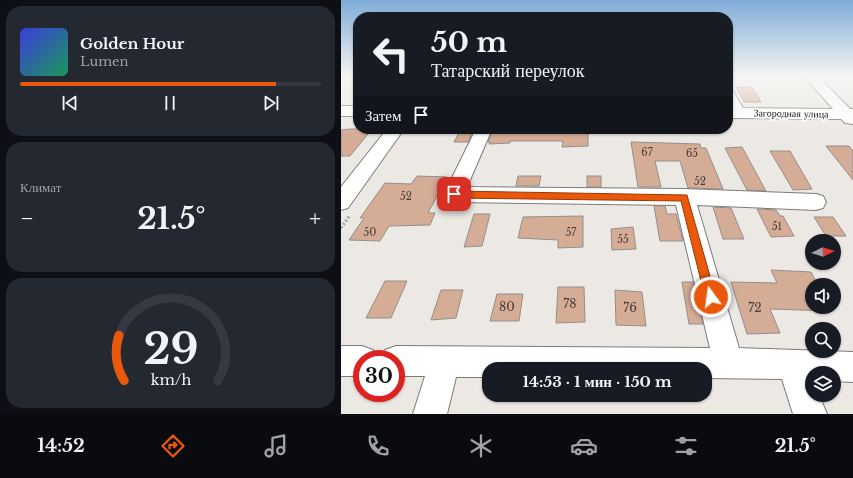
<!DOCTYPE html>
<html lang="ru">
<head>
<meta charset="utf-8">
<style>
  body { margin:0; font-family:"Libre Baskerville",serif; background:#242831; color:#f1f3f6; height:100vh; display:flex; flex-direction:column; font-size:15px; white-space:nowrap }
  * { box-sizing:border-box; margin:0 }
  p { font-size:13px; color:#9ea1a6 }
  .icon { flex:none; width:22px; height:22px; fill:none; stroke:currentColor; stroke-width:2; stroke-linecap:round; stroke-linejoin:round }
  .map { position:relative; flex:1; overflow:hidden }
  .side { display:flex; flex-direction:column; gap:6px; padding:6px; background:#0d0f14; width:341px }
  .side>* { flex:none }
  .banner { position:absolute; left:12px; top:12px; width:380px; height:122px; border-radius:16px; box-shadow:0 1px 3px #0004; background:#171b24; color:#f1f3f6; overflow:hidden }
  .needle { width:26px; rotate:85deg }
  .buttons { position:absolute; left:464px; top:234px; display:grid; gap:8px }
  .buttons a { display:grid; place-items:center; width:36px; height:36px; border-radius:50%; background:#171b24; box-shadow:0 1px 3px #0004; font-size:20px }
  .speed { position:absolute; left:12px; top:350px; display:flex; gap:8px; font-size:20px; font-weight:700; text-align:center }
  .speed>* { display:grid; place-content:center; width:52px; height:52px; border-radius:50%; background:#171b24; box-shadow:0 1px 3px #0004; line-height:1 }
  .speed .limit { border:6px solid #d22; background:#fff; color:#111 }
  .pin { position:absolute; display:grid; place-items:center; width:34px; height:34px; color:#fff; margin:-17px; border-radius:8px; box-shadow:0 2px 6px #0006 }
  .me { position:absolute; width:44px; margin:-22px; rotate:346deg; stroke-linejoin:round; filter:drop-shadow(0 0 3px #0008) }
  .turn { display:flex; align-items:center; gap:14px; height:84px; padding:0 12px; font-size:18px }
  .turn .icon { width:52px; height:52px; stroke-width:2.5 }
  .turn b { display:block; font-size:28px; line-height:34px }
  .then { display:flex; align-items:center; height:38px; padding:0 12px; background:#0003; gap:8px; font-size:15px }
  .big { font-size:30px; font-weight:700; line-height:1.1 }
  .side .tile { flex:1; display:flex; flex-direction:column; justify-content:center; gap:6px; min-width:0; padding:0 14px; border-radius:16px; background:#242831 }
  .side .dial { align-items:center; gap:0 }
  .dial svg { height:104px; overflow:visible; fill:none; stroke:#363941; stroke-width:7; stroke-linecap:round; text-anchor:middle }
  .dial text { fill:#f1f3f6; stroke:none }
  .song { display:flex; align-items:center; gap:12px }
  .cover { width:48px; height:48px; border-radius:6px; background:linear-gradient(135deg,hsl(240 70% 55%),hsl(150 70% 35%)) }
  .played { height:4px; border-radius:2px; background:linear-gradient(90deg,#ea580c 85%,#363941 85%) }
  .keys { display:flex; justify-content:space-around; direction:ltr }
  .heat { display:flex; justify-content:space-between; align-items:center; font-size:22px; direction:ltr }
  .trip { position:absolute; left:141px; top:362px; width:230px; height:40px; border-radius:16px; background:#171b24; box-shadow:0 1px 3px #0004; font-weight:700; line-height:40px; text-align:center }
  .tabs { display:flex; height:64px; justify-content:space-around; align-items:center; background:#090b0e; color:#9ea1a6 }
  .tabs .icon { width:28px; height:28px }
  .tabs .on { color:#ea580c }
  .tabs b { font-size:18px; color:#f1f3f6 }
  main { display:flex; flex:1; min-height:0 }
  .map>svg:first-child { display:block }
  .building { fill:#d5ad97; stroke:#938e8b }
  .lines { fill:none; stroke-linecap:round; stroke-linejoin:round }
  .minor-casing { stroke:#7e7b77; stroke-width:2 }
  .path { stroke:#a4a29f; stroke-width:3; stroke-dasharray:2 2; stroke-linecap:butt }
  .minor { fill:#fff; fill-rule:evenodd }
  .route { fill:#ea580c; stroke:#983908 }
  .labels { text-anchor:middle; stroke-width:4; stroke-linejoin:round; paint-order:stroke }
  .far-street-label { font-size:10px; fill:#171614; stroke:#fff }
  .number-label { font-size:10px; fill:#463c35 }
  .near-number-label { font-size:12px; fill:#463c35 }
</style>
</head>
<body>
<main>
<section class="side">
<div class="tile">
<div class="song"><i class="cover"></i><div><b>Golden Hour</b><p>Lumen</p></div></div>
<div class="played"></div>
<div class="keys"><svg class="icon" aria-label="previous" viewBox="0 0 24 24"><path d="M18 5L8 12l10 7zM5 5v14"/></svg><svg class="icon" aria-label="pause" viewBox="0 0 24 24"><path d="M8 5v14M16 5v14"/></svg><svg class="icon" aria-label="next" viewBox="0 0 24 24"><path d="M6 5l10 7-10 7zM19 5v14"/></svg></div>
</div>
<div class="tile"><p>Климат</p>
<div class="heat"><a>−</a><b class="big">21.5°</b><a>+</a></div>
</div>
<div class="tile dial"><svg viewBox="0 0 100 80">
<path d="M14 69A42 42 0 1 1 86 69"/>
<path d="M14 69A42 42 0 0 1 10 34" stroke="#ea580c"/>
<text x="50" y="56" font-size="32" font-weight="700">29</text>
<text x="50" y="72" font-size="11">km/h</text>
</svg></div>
</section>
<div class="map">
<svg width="512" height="414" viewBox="0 0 512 414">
  <rect width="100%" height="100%" fill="#ece9e5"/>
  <!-- building -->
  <g class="building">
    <polygon points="395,87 411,87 420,102 403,102"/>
    <polygon points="9,129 31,129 9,156 0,156 0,130"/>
    <polygon points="120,129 133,129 127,142 113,142"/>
    <polygon points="152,129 191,131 247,129 247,146 221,147 222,141 169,141 169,143 148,144 149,142 147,142"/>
    <polygon points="290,142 359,144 360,148 365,148 382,189 347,188 339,161 314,161 320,187 297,187"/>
    <polygon points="485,146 508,146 512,151 512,180"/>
    <polygon points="401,147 425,191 406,190 384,148"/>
    <polygon points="429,151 449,151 471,189 452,190"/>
    <polygon points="76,176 106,177 87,213 94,213 89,225 48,226 39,241 8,240 23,218 19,218 44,183 70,184"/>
    <polygon points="177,176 200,176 198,186 175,186"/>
    <rect x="246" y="176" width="14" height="11"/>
    <polygon points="313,206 324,206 326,214 335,214 342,241 319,241"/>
    <polygon points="372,207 390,208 403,239 382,239"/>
    <polygon points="416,209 435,210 439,216 442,216 453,236 430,237"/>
    <polygon points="133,214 149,214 141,246 123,247"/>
    <polygon points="242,216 242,247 217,248 217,240 177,238 182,217"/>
    <polygon points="473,217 492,217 505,236 485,236"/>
    <polygon points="292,227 295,249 271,250 270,229"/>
    <polygon points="430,270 470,272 477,285 471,285 471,307 489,307 491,311 429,309 439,333 406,334 390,282 436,283"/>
    <polygon points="44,281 66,281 50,318 25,318"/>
    <polygon points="341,282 352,282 362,324 348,324"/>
    <polygon points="217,287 243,287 244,322 215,323"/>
    <polygon points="100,290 122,290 115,318 90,320"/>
    <polygon points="274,290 301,292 305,326 275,325"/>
    <polygon points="156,294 182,294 178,321 149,321"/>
  </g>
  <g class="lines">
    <defs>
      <g id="minor">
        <polygon points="463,76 477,76 509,109 512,109 512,124 504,123 500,119 387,118 387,90 392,91 402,108 492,109"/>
        <rect x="0" y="106" width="17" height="10"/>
        <polygon points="46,129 63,129 7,208 0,210 0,187"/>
        <polygon points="135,129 151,129 126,187 343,189 475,194 482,196 485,202 482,208 475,210 356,205 398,348 512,352 512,382 493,381 493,373 471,373 471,395 478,395 486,414 452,414 441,379 364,378 364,369 148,369 148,377 115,377 106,414 72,414 84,376 55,376 55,359 41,359 44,350 55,346 369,348 335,205 113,202 106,199 103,194"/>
        <polygon points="0,346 21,346 32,350 35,359 21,359 21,376 0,376"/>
      </g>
    </defs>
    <!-- minor casing -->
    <use href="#minor" class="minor-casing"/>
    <!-- path -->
    <polyline class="path" points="0,228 9,215"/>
    <!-- minor -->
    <use href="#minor" class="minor"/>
  </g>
  <!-- sky -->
  <linearGradient id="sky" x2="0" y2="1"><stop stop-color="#7facd8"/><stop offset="0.57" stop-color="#f6f5f3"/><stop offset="1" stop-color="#f6f5f3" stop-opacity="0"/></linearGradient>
  <rect width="512" height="134" fill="url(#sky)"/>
  <!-- route -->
  <polygon class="route" points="113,191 346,195 375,297 374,301 370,303 366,301 364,297 340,201 113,198 109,194"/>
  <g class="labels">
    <!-- far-street labels -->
    <g class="far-street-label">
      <text transform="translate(450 113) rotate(1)" y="4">Загородная улица</text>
    </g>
    <!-- number labels -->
    <g class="number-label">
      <text x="306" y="156">67</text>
      <text x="351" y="157">65</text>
      <text x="359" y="185">52</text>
      <text x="65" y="200">52</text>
      <text x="436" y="230">51</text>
      <text x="29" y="236">50</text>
      <text x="230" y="236">57</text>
      <text x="282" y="243">55</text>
    </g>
    <!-- near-number labels -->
    <g class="near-number-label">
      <text x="229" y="308">78</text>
      <text x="166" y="311">80</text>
      <text x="289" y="312">76</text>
      <text x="414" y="312">72</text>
    </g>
  </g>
</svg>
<div class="buttons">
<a><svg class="needle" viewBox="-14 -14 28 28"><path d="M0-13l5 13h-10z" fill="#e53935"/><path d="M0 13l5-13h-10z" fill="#9ea1a6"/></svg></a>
<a><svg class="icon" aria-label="sound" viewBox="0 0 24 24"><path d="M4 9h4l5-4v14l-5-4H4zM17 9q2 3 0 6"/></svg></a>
<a><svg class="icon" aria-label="search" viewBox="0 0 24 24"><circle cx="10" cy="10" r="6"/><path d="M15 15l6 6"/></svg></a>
<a><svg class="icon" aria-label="layers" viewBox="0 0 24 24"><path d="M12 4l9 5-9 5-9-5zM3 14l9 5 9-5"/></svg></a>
</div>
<div class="speed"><div class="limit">30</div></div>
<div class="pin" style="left:113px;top:194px;background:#d93025"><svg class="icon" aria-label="arrive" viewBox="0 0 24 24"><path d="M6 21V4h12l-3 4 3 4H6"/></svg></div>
<svg class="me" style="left:370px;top:297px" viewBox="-20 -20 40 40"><circle r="17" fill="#ea580c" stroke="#fff" stroke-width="3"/><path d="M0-11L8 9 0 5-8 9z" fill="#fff"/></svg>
<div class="trip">14:53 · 1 мин · 150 m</div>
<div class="banner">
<div class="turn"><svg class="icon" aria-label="left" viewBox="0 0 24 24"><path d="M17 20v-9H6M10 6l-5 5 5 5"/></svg><div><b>50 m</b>Татарский переулок</div></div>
<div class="then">Затем<svg class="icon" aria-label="arrive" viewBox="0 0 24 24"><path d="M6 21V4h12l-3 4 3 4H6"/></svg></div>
</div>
</div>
</main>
<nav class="tabs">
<b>14:52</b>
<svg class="icon on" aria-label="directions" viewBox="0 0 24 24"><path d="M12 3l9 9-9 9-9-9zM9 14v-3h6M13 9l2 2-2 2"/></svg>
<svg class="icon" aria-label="music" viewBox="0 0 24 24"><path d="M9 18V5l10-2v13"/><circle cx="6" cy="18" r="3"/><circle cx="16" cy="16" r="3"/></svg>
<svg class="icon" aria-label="phone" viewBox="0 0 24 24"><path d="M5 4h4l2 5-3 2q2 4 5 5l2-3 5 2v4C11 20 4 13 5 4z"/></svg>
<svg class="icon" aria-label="climate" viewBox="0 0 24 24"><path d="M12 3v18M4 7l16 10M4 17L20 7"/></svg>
<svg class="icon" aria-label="car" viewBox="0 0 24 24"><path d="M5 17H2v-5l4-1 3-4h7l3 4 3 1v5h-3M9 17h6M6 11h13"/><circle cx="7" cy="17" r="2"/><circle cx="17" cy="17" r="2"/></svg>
<svg class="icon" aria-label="filters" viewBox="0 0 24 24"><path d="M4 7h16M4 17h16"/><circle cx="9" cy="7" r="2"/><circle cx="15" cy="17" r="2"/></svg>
<b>21.5°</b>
</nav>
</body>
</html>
